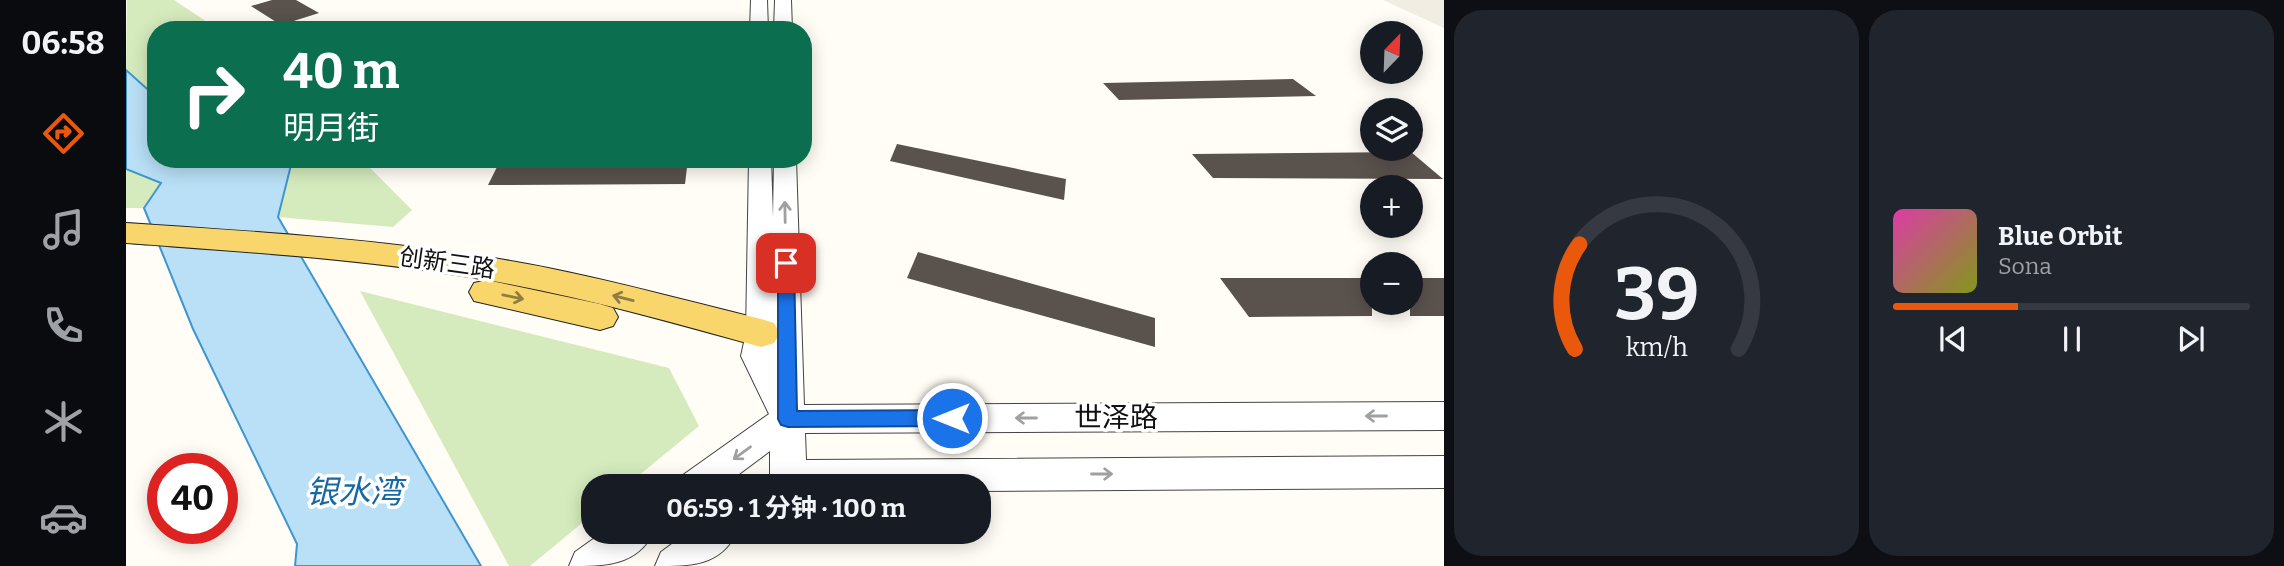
<!DOCTYPE html>
<html lang="zh">
<head>
<meta charset="utf-8">
<style>
  body { margin:0; font-family:Bitter,"Noto Sans SC",serif; background:#20242c; color:#f1f3f6; height:100vh; display:flex; flex-direction:column; font-size:26px; white-space:nowrap }
  * { box-sizing:border-box; margin:0 }
  p { font-size:23px; color:#9ea1a6 }
  .icon { flex:none; width:38px; height:38px; fill:none; stroke:currentColor; stroke-width:2; stroke-linecap:round; stroke-linejoin:round }
  .map { position:relative; flex:1; overflow:hidden }
  .details { display:flex; flex-direction:column; gap:10px; padding:10px; background:#0d0f14; width:840px }
  .details>* { flex:none }
  .top-card { position:absolute; left:21px; top:21px; width:665px; height:147px; border-radius:28px; box-shadow:0 4px 18px #0003; background:#0b6e4f; color:#fff; overflow:hidden }
  .needle { width:46px; rotate:23deg }
  .tools { position:absolute; left:1234px; top:21px; display:grid; gap:14px }
  .tools a { display:grid; place-items:center; width:63px; height:63px; border-radius:50%; background:#171b24; box-shadow:0 4px 18px #0003; font-size:35px }
  .speed { position:absolute; left:21px; top:453px; display:flex; gap:14px; font-size:35px; font-weight:700; text-align:center }
  .speed>* { display:grid; place-content:center; width:91px; height:91px; border-radius:50%; background:#171b24; box-shadow:0 4px 18px #0003; line-height:1 }
  .speed .limit { border:10px solid #d22; background:#fff; color:#111 }
  .pin { position:absolute; display:grid; place-items:center; width:60px; height:60px; color:#fff; margin:-30px; border-radius:14px; box-shadow:0 4px 10px #0006 }
  .me { position:absolute; width:77px; margin:-38px; rotate:270deg; stroke-linejoin:round; filter:drop-shadow(0 0 5px #0008) }
  .turn { display:flex; align-items:center; gap:24px; height:147px; padding:0 21px; font-size:32px }
  .turn .icon { width:91px; height:91px; stroke-width:2.5 }
  .turn b { display:block; font-size:49px; line-height:60px }
  .details .card { flex:1; display:flex; flex-direction:column; justify-content:center; gap:10px; min-width:0; padding:0 24px; border-radius:28px; background:#20242c }
  .details .dial { align-items:center; gap:0 }
  .dial svg { height:182px; overflow:visible; fill:none; stroke:#363941; stroke-width:7; stroke-linecap:round; text-anchor:middle }
  .dial text { fill:#f1f3f6; stroke:none }
  .song { display:flex; align-items:center; gap:21px }
  .cover { width:84px; height:84px; border-radius:10px; background:linear-gradient(135deg,hsl(320 70% 55%),hsl(70 70% 35%)) }
  .played { height:7px; border-radius:4px; background:linear-gradient(90deg,#ea580c 35%,#363941 35%) }
  .keys { display:flex; justify-content:space-around; direction:ltr }
  .details .tiles { flex:1; display:grid; gap:10px; grid-template-columns:repeat(2,1fr) }
  .trip { position:absolute; left:455px; top:474px; width:410px; height:70px; border-radius:28px; background:#171b24; box-shadow:0 4px 18px #0003; font-weight:700; line-height:70px; text-align:center }
  main { display:flex; flex:1; min-height:0 }
  .menu { display:flex; flex-direction:column; width:126px; justify-content:space-around; align-items:center; background:#090b0e; color:#9ea1a6 }
  .menu .icon { width:49px; height:49px }
  .menu .selected { color:#ea580c }
  .menu b { font-size:32px; color:#f1f3f6 }
  .map>svg:first-child { display:block }
  .green { fill:#d5ebbd }
  .plaza { fill:#f1ede2 }
  .water { fill:#b9e0f7; stroke:#3f96cf; stroke-width:2 }
  .building { fill:#5a524d }
  .lines { fill:none; stroke-linecap:round; stroke-linejoin:round }
  .minor-casing { stroke:#444; stroke-width:2 }
  .major-casing { stroke:#222; stroke-width:2 }
  .minor { fill:#fff; fill-rule:evenodd }
  .major { fill:#f9d66b; fill-rule:evenodd }
  .oneway { stroke:#a0a0a0 }
  .oneway2 { stroke:#917d42 }
  .route { fill:#1a73e8; stroke:#114b97; stroke-width:2 }
  .labels { text-anchor:middle; stroke-width:7; stroke-linejoin:round; paint-order:stroke }
  .street-label { font-size:24px; fill:#111; stroke:#fff }
  .near-street-label { font-size:28px; fill:#111; stroke:#fff }
  .near-water-label { font-size:32px; font-style:italic; fill:#1768a6; stroke:#fff }
</style>
</head>
<body>
<main>
<nav class="menu">
<b>06:58</b>
<svg class="icon selected" aria-label="directions" viewBox="0 0 24 24"><path d="M12 3l9 9-9 9-9-9zM9 14v-3h6M13 9l2 2-2 2"/></svg>
<svg class="icon" aria-label="music" viewBox="0 0 24 24"><path d="M9 18V5l10-2v13"/><circle cx="6" cy="18" r="3"/><circle cx="16" cy="16" r="3"/></svg>
<svg class="icon" aria-label="phone" viewBox="0 0 24 24"><path d="M5 4h4l2 5-3 2q2 4 5 5l2-3 5 2v4C11 20 4 13 5 4z"/></svg>
<svg class="icon" aria-label="climate" viewBox="0 0 24 24"><path d="M12 3v18M4 7l16 10M4 17L20 7"/></svg>
<svg class="icon" aria-label="car" viewBox="0 0 24 24"><path d="M5 17H2v-5l4-1 3-4h7l3 4 3 1v5h-3M9 17h6M6 11h13"/><circle cx="7" cy="17" r="2"/><circle cx="17" cy="17" r="2"/></svg>
</nav>
<div class="map">
<svg width="1318" height="566" viewBox="0 0 1318 566">
  <rect width="100%" height="100%" fill="#fffdf5"/>
  <!-- green -->
  <g class="green">
    <polygon points="1,0 48,0 93,30 30,30 30,97 0,70"/>
    <polygon points="151,159 235,159 286,210 267,227 152,217 165,165"/>
    <polygon points="0,169 36,183 18,208 0,208"/>
    <polygon points="234,291 543,368 573,426 500,486 467,486 467,514 404,566 383,566"/>
  </g>
  <!-- plaza -->
  <polygon class="plaza" points="1257,0 1318,0 1318,28"/>
  <!-- water -->
  <polygon class="water" points="0,70 30,97 30,159 151,159 165,165 152,217 355,566 169,566 171,544 67,329 18,208 35,183 0,169"/>
  <!-- building -->
  <g class="building">
    <polygon points="146,0 170,0 193,13 155,25 125,6"/>
    <polygon points="1167,79 1190,96 993,100 977,83"/>
    <polygon points="771,144 940,179 938,200 764,161"/>
    <polygon points="1285,152 1317,179 1087,178 1066,154"/>
    <polygon points="375,159 562,159 559,184 362,185"/>
    <polygon points="792,252 1029,318 1029,347 781,278"/>
    <polygon points="1094,278 1246,278 1246,316 1123,317"/>
    <rect x="1284" y="278" width="34" height="38"/>
  </g>
  <g class="lines">
    <defs>
      <g id="minor">
        <polygon points="625,0 641,0 642,30 624,30"/>
        <polygon points="649,0 665,0 666,30 648,30"/>
        <polygon points="623,159 645,159 647,217 648,159 670,159 678,405 1318,402 1318,430 679,433 680,460 1318,456 1318,488 852,491 852,486 649,486 644,476 644,451 597,486 552,486 557,475 643,414 615,356 620,333"/>
        <path d="M477,532H528C510,566 480,566 443,566L449,552Z"/>
        <path d="M562,532H611C594,566 566,566 529,566L535,552Z"/>
      </g>
      <g id="major">
        <path d="M0,223C120,231 241,238 360,257C453,271 544,297 635,319L648,323L654,333L648,343L635,347C544,322 454,296 361,280C241,259 120,252 0,243Z"/>
        <polygon points="361,280 474,304 487,308 492,317 487,326 474,330 348,301 343,292 348,283"/>
      </g>
    </defs>
    <!-- minor casing -->
    <use href="#minor" class="minor-casing"/>
    <!-- major casing -->
    <use href="#major" class="major-casing"/>
    <!-- minor -->
    <use href="#minor" class="minor"/>
    <!-- major -->
    <use href="#major" class="major"/>
  </g>
  <!-- one-way arrows -->
  <defs><path id="oneway-shaft" d="M-6 0H5M1.5-3L5.5 0L1.5 3" fill="none" stroke-width="1.6" stroke-linecap="round" stroke-linejoin="round" transform="scale(1.75)"/></defs>
  <g class="oneway">
    <use href="#oneway-shaft" transform="translate(659 212) rotate(-91)"/>
    <use href="#oneway-shaft" transform="translate(1250 416) rotate(180)"/>
    <use href="#oneway-shaft" transform="translate(900 418) rotate(180)"/>
    <use href="#oneway-shaft" transform="translate(616 453) rotate(144)"/>
    <use href="#oneway-shaft" transform="translate(976 474)"/>
  </g>
  <g class="oneway2">
    <use href="#oneway-shaft" transform="translate(387 297) rotate(12)"/>
    <use href="#oneway-shaft" transform="translate(497 298) rotate(-166)"/>
  </g>
  <!-- route -->
  <polygon class="route" points="660,258 668,263 671,411 826,410 832,413 835,418 832,424 826,426 662,427 655,425 652,419 652,263"/>
  <g class="labels">
    <!-- street labels -->
    <g class="street-label">
      <text transform="translate(321 263) rotate(8)" y="8">创新三路</text>
    </g>
    <!-- near-street labels -->
    <g class="near-street-label">
      <text x="990" y="427">世泽路</text>
    </g>
    <!-- near-water labels -->
    <g class="near-water-label">
      <text x="228" y="503">银水湾</text>
    </g>
  </g>
</svg>
<div class="tools">
<a><svg class="needle" viewBox="-14 -14 28 28"><path d="M0-13l5 13h-10z" fill="#e53935"/><path d="M0 13l5-13h-10z" fill="#9ea1a6"/></svg></a>
<a><svg class="icon" aria-label="layers" viewBox="0 0 24 24"><path d="M12 4l9 5-9 5-9-5zM3 14l9 5 9-5"/></svg></a>
<a>+</a>
<a>−</a>
</div>
<div class="speed"><div class="limit">40</div></div>
<div class="pin" style="left:660px;top:263px;background:#d93025"><svg class="icon" aria-label="arrive" viewBox="0 0 24 24"><path d="M6 21V4h12l-3 4 3 4H6"/></svg></div>
<svg class="me" style="left:826px;top:418px" viewBox="-20 -20 40 40"><circle r="17" fill="#1a73e8" stroke="#fff" stroke-width="3"/><path d="M0-11L8 9 0 5-8 9z" fill="#fff"/></svg>
<div class="trip">06:59 · 1 分钟 · 100 m</div>
<div class="top-card">
<div class="turn"><svg class="icon" aria-label="right" viewBox="0 0 24 24"><path d="M7 20v-9h11M14 6l5 5-5 5"/></svg><div><b>40 m</b>明月街</div></div>
</div>
</div>
<section class="details">
<div class="tiles">
<div class="card dial"><svg viewBox="0 0 100 80">
<path d="M14 69A42 42 0 1 1 86 69"/>
<path d="M14 69A42 42 0 0 1 16 23" stroke="#ea580c"/>
<text x="50" y="56" font-size="32" font-weight="700">39</text>
<text x="50" y="72" font-size="11">km/h</text>
</svg></div>
<div class="card">
<div class="song"><i class="cover"></i><div><b>Blue Orbit</b><p>Sona</p></div></div>
<div class="played"></div>
<div class="keys"><svg class="icon" aria-label="previous" viewBox="0 0 24 24"><path d="M18 5L8 12l10 7zM5 5v14"/></svg><svg class="icon" aria-label="pause" viewBox="0 0 24 24"><path d="M8 5v14M16 5v14"/></svg><svg class="icon" aria-label="next" viewBox="0 0 24 24"><path d="M6 5l10 7-10 7zM19 5v14"/></svg></div>
</div>
</div>
</section>
</main>
</body>
</html>
